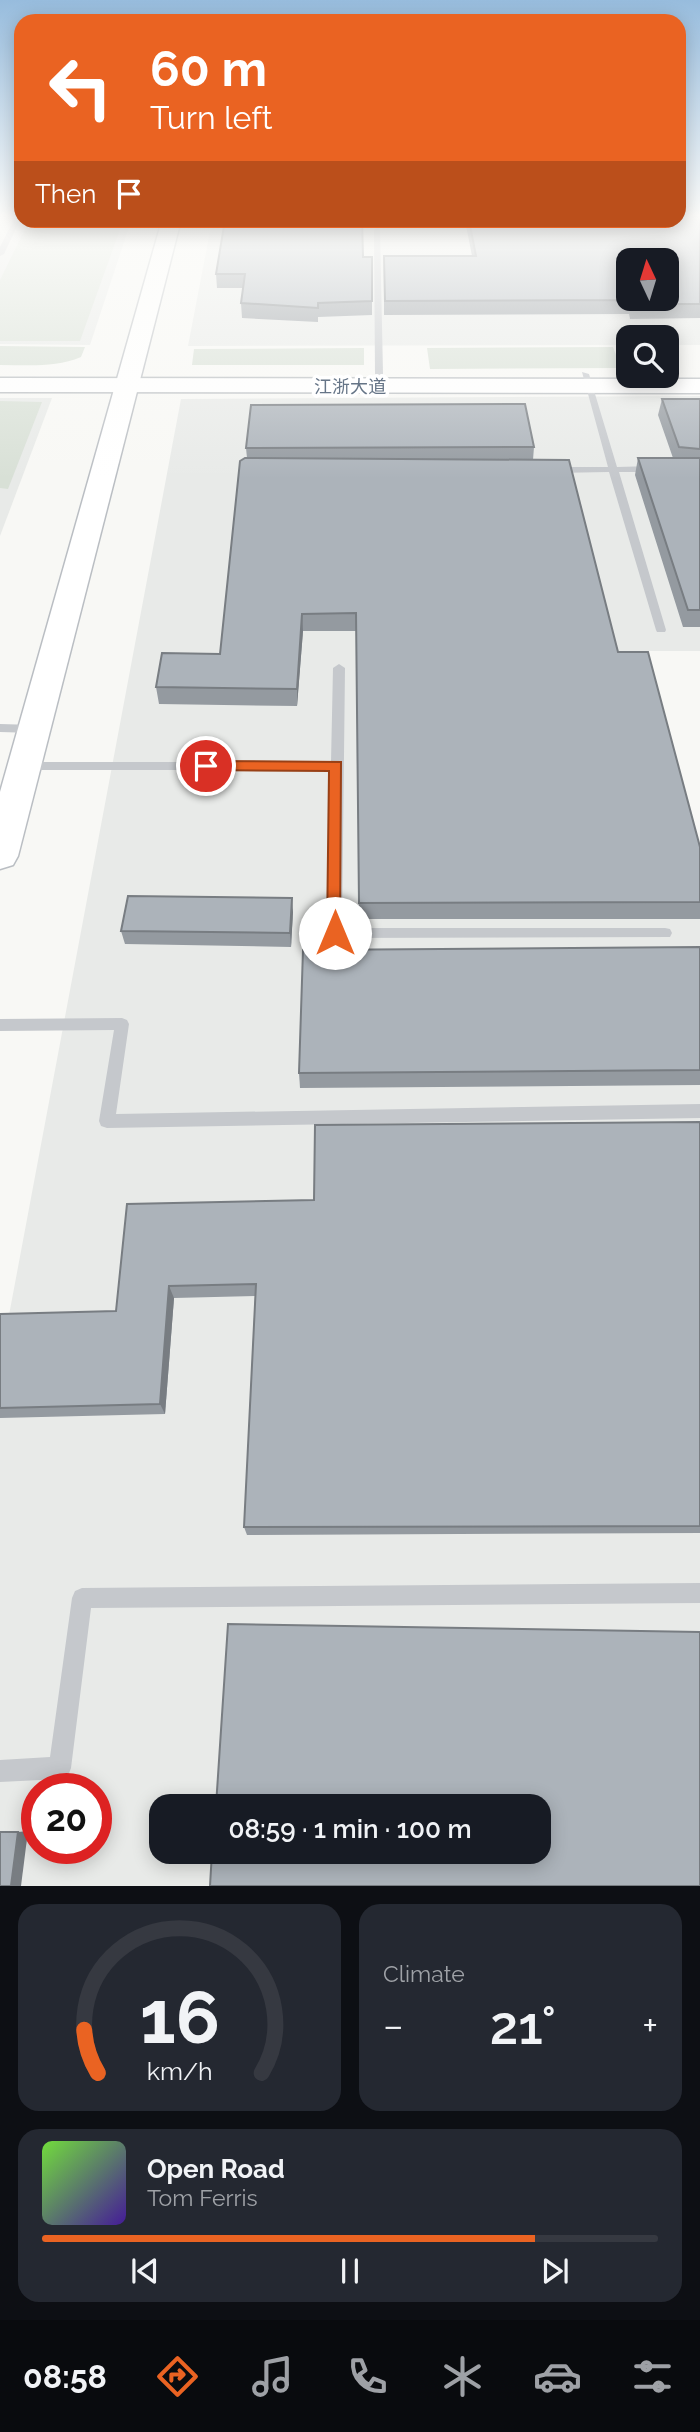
<!DOCTYPE html>
<html lang="en">
<head>
<meta charset="utf-8">
<style>
  body { margin:0; font-family:Raleway,"Noto Sans SC",sans-serif; background:#242831; color:#f1f3f6; height:100vh; display:flex; flex-direction:column; font-size:26px; white-space:nowrap }
  * { box-sizing:border-box; margin:0 }
  p { font-size:23px; color:#9ea1a6 }
  .icon { flex:none; width:38px; height:38px; fill:none; stroke:currentColor; stroke-width:2; stroke-linecap:round; stroke-linejoin:round }
  .map { position:relative; height:1886px; overflow:hidden }
  .side { display:flex; flex-direction:column; gap:18px; padding:18px; background:#0d0f14; flex:1 }
  .side>* { flex:none }
  .top-card { position:absolute; left:14px; top:14px; width:672px; height:214px; border-radius:21px; box-shadow:0 4px 18px #0003; background:#ea6322; color:#fff; overflow:hidden }
  .needle { width:46px; rotate:356deg }
  .tools { position:absolute; left:616px; top:248px; display:grid; gap:14px }
  .tools a { display:grid; place-items:center; width:63px; height:63px; border-radius:14px; background:#171b24; box-shadow:0 4px 18px #0003; font-size:35px }
  .speed { position:absolute; left:21px; top:1773px; display:flex; gap:14px; font-size:35px; font-weight:700; text-align:center }
  .speed>* { display:grid; place-content:center; width:91px; height:91px; border-radius:50%; background:#171b24; box-shadow:0 4px 18px #0003; line-height:1 }
  .speed .limit { border:10px solid #d22; background:#fff; color:#111 }
  .pin { position:absolute; display:grid; place-items:center; width:60px; height:60px; color:#fff; margin:-30px; border:4px solid #fff; border-radius:50%; box-shadow:0 2px 7px #0007 }
  .me { position:absolute; width:77px; margin:-38px; rotate:0deg; stroke-linejoin:round; filter:drop-shadow(0 0 5px #0008) }
  .turn { display:flex; align-items:center; gap:24px; height:147px; padding:0 21px; font-size:32px }
  .turn .icon { width:91px; height:91px; stroke-width:2.5 }
  .turn b { display:block; font-size:49px; line-height:60px }
  .then { display:flex; align-items:center; height:66px; padding:0 21px; background:#0003; gap:14px; font-size:26px }
  .big { font-size:52px; font-weight:600; line-height:1.1 }
  .side .tile { flex:1; display:flex; flex-direction:column; justify-content:center; gap:10px; min-width:0; padding:0 24px; border-radius:21px; background:#242831 }
  .side .dial { align-items:center; gap:0 }
  .dial svg { height:182px; overflow:visible; fill:none; stroke:#363941; stroke-width:7; stroke-linecap:round; text-anchor:middle }
  .dial text { fill:#f1f3f6; stroke:none }
  .song { display:flex; align-items:center; gap:21px }
  .cover { width:84px; height:84px; border-radius:10px; background:linear-gradient(135deg,hsl(100 70% 55%),hsl(260 70% 35%)) }
  .played { height:7px; border-radius:4px; background:linear-gradient(90deg,#ea6322 80%,#363941 80%) }
  .keys { display:flex; justify-content:space-around; direction:ltr }
  .heat { display:flex; justify-content:space-between; align-items:center; font-size:38px; direction:ltr }
  .side .tiles { flex:1; display:grid; gap:18px; grid-template-columns:1fr 1fr }
  .tile:last-child { grid-column:span 2 }
  .trip { position:absolute; left:149px; top:1794px; width:402px; height:70px; border-radius:21px; background:#171b24; box-shadow:0 4px 18px #0003; font-weight:600; line-height:70px; text-align:center }
  .tab-bar { display:flex; height:112px; justify-content:space-around; align-items:center; background:#090b0e; color:#9ea1a6 }
  .tab-bar .icon { width:49px; height:49px }
  .tab-bar .selected { color:#ea6322 }
  .tab-bar b { font-size:32px; color:#f1f3f6 }
  .map>svg:first-child { display:block }
  .built { fill:#e8eae8; fill-rule:evenodd }
  .green { fill:#d8e0d6 }
  .lines { fill:none; stroke-linecap:round; stroke-linejoin:round }
  .secondary-casing { stroke:#babec3; stroke-width:3 }
  .primary-casing { stroke:#b8bcc0; stroke-width:3 }
  .lane { fill:#c5c8cc; fill-rule:evenodd }
  .secondary { fill:#fff; fill-rule:evenodd }
  .primary { fill:#fff; fill-rule:evenodd }
  .wall { fill:#949aa0 }
  .shaded-wall { fill:#787d82 }
  .building { fill:#acb3ba; stroke:#787d82; stroke-width:2; fill-rule:evenodd }
  .route { fill:#ea6322; stroke:#984016; stroke-width:2 }
  .labels { text-anchor:middle; stroke-width:7; stroke-linejoin:round; paint-order:stroke }
  .far-street-label { font-size:18px; fill:#667587; stroke:#fff }
</style>
</head>
<body>
<div class="map">
<svg width="700" height="1886" viewBox="0 0 700 1886">
  <rect width="100%" height="100%" fill="#f8f8f5"/>
  <!-- built -->
  <g class="built">
    <polygon points="0,215 21,215 21,220 131,221 90,345 0,344"/>
    <path d="M700,215V345H667V338H628V345L188,346L212,221L679,220ZM628,261H667V299H628Z"/>
    <path d="M700,396V651H646L700,849V1886H0V1363L181,399ZM37,1788H96V1848H37ZM161,1806H539V1852H161Z"/>
    <polygon points="0,398 52,398 0,536"/>
  </g>
  <!-- green -->
  <g class="green">
    <polygon points="29,221 123,221 80,341 0,341 0,280"/>
    <path d="M0,346L85,347L81,357C55,368 28,365 0,365Z"/>
    <polygon points="613,347 621,368 430,369 427,348"/>
    <polygon points="364,348 364,365 192,365 194,349"/>
    <polygon points="0,401 42,402 8,489 0,488"/>
  </g>
  <g class="lines">
    <defs>
      <polygon id="secondary" points="162,220 181,220 18,856 13,865 0,869 0,792"/>
      <polygon id="primary" points="0,378 700,379 700,393 0,392"/>
    </defs>
    <!-- secondary casing -->
    <use href="#secondary" class="secondary-casing"/>
    <!-- primary casing -->
    <use href="#primary" class="primary-casing"/>
    <!-- lane -->
    <g class="lane">
      <polygon points="16,215 21,215 21,218 4,254 0,256 0,247"/>
      <polygon points="243,221 245,224 171,226 168,224 171,222"/>
      <polygon points="377,228 380,230 383,374 379,377 375,374 374,230"/>
      <polygon points="582,372 589,374 617,467 653,466 658,469 653,472 619,472 666,630 665,632 657,632 656,630 609,472 554,473 549,470 554,467 608,467"/>
      <polygon points="339,664 345,668 342,928 665,928 670,929 672,933 670,937 335,938 330,937 328,933 331,770 25,770 19,766 25,762 331,762 333,668"/>
      <polygon points="0,724 34,725 40,729 34,733 0,732"/>
      <polygon points="122,1018 127,1020 129,1024 116,1114 700,1104 700,1118 107,1128 101,1126 99,1121 114,1030 0,1031 0,1019"/>
      <polygon points="700,1583 700,1603 91,1608 71,1768 68,1776 60,1779 0,1782 0,1760 50,1757 72,1598 75,1591 82,1588"/>
    </g>
    <!-- secondary -->
    <use href="#secondary" class="secondary"/>
    <!-- primary -->
    <use href="#primary" class="primary"/>
  </g>
  <!-- wall -->
  <g class="wall">
    <polygon points="700,215 700,318 630,319 629,314 384,315 384,256 472,256 465,220 679,220"/>
    <polygon points="363,257 372,257 372,315 318,317 318,322 242,318 241,303 243,288 217,288 216,274"/>
    <polygon points="662,399 700,399 700,627 683,627 635,475 638,458 673,458 658,415"/>
    <polygon points="534,447 533,460 618,652 700,847 700,919 359,919 356,631 303,631 297,706 159,704 156,687 220,654 247,458 246,448"/>
    <polygon points="293,912 291,947 125,944 121,931"/>
    <polygon points="700,947 700,1085 300,1088 299,1073"/>
    <polygon points="700,1122 700,1533 247,1535 244,1527 255,1296 174,1298 165,1414 0,1418 0,1314 116,1311 314,1200"/>
  </g>
  <!-- shaded-wall -->
  <g class="shaded-wall">
    <polygon points="302,614 303,631 297,706 297,689"/>
    <polygon points="292,898 293,912 291,947 290,933"/>
    <polygon points="169,1286 174,1298 165,1414 160,1404"/>
    <polygon points="28,1831 21,1886 11,1886 18,1832"/>
  </g>
  <!-- building -->
  <g class="building">
    <path d="M679,215H700V304H633L632,300L385,301L384,256H476L469,220H679ZM628,261H667V299H628Z"/>
    <polygon points="225,220 362,220 363,257 372,257 372,301 318,303 318,308 241,303 245,274 216,274"/>
    <polygon points="662,399 700,399 700,449 679,447"/>
    <polygon points="525,404 534,447 246,448 251,405"/>
    <polygon points="245,458 569,460 618,652 648,652 700,847 700,902 359,903 356,613 302,614 297,689 156,687 162,653 220,654 240,461"/>
    <polygon points="638,458 700,458 700,610 688,610"/>
    <polygon points="128,896 292,898 290,933 121,931"/>
    <polygon points="700,947 700,1070 299,1073 303,950"/>
    <polygon points="700,1122 700,1526 244,1527 256,1284 169,1286 160,1404 0,1408 0,1314 116,1311 127,1204 314,1200 315,1125"/>
    <polygon points="228,1624 700,1632 700,1886 210,1886 212,1852 539,1852 539,1806 216,1806"/>
    <polygon points="0,1832 18,1832 11,1886 0,1886"/>
  </g>
  <!-- sky -->
  <linearGradient id="sky" x2="0" y2="1"><stop stop-color="#97bcdd"/><stop offset="0.45" stop-color="#fcfcfa"/><stop offset="1" stop-color="#fcfcfa" stop-opacity="0"/></linearGradient>
  <rect width="700" height="479" fill="url(#sky)"/>
  <!-- route -->
  <polygon class="route" points="206,761 341,762 340,937 329,937 327,933 329,771 206,770 199,766"/>
  <g class="labels">
    <!-- far-street labels -->
    <g class="far-street-label">
      <text x="350" y="393">江浙大道</text>
    </g>
  </g>
</svg>
<div class="tools">
<a><svg class="needle" viewBox="-14 -14 28 28"><path d="M0-13l5 13h-10z" fill="#e53935"/><path d="M0 13l5-13h-10z" fill="#9ea1a6"/></svg></a>
<a><svg class="icon" aria-label="search" viewBox="0 0 24 24"><circle cx="10" cy="10" r="6"/><path d="M15 15l6 6"/></svg></a>
</div>
<div class="speed"><div class="limit">20</div></div>
<div class="pin" style="left:206px;top:766px;background:#d93025"><svg class="icon" aria-label="arrive" viewBox="0 0 24 24"><path d="M6 21V4h12l-3 4 3 4H6"/></svg></div>
<svg class="me" style="left:335px;top:933px" viewBox="-20 -20 40 40"><circle r="19" fill="#fff"/><path d="M0-13L10 11 0 6-10 11z" fill="#ea6322"/></svg>
<div class="trip">08:59 · 1 min · 100 m</div>
<div class="top-card">
<div class="turn"><svg class="icon" aria-label="left" viewBox="0 0 24 24"><path d="M17 20v-9H6M10 6l-5 5 5 5"/></svg><div><b>60 m</b>Turn left</div></div>
<div class="then">Then<svg class="icon" aria-label="arrive" viewBox="0 0 24 24"><path d="M6 21V4h12l-3 4 3 4H6"/></svg></div>
</div>
</div>
<section class="side">
<div class="tiles">
<div class="tile dial"><svg viewBox="0 0 100 80">
<path d="M14 69A42 42 0 1 1 86 69"/>
<path d="M14 69A42 42 0 0 1 8 50" stroke="#ea6322"/>
<text x="50" y="56" font-size="32" font-weight="700">16</text>
<text x="50" y="72" font-size="11">km/h</text>
</svg></div>
<div class="tile"><p>Climate</p>
<div class="heat"><a>−</a><b class="big">21°</b><a>+</a></div>
</div>
<div class="tile">
<div class="song"><i class="cover"></i><div><b>Open Road</b><p>Tom Ferris</p></div></div>
<div class="played"></div>
<div class="keys"><svg class="icon" aria-label="previous" viewBox="0 0 24 24"><path d="M18 5L8 12l10 7zM5 5v14"/></svg><svg class="icon" aria-label="pause" viewBox="0 0 24 24"><path d="M8 5v14M16 5v14"/></svg><svg class="icon" aria-label="next" viewBox="0 0 24 24"><path d="M6 5l10 7-10 7zM19 5v14"/></svg></div>
</div>
</div>
</section>
<nav class="tab-bar">
<b>08:58</b>
<svg class="icon selected" aria-label="directions" viewBox="0 0 24 24"><path d="M12 3l9 9-9 9-9-9zM9 14v-3h6M13 9l2 2-2 2"/></svg>
<svg class="icon" aria-label="music" viewBox="0 0 24 24"><path d="M9 18V5l10-2v13"/><circle cx="6" cy="18" r="3"/><circle cx="16" cy="16" r="3"/></svg>
<svg class="icon" aria-label="phone" viewBox="0 0 24 24"><path d="M5 4h4l2 5-3 2q2 4 5 5l2-3 5 2v4C11 20 4 13 5 4z"/></svg>
<svg class="icon" aria-label="climate" viewBox="0 0 24 24"><path d="M12 3v18M4 7l16 10M4 17L20 7"/></svg>
<svg class="icon" aria-label="car" viewBox="0 0 24 24"><path d="M5 17H2v-5l4-1 3-4h7l3 4 3 1v5h-3M9 17h6M6 11h13"/><circle cx="7" cy="17" r="2"/><circle cx="17" cy="17" r="2"/></svg>
<svg class="icon" aria-label="filters" viewBox="0 0 24 24"><path d="M4 7h16M4 17h16"/><circle cx="9" cy="7" r="2"/><circle cx="15" cy="17" r="2"/></svg>
</nav>
</body>
</html>
